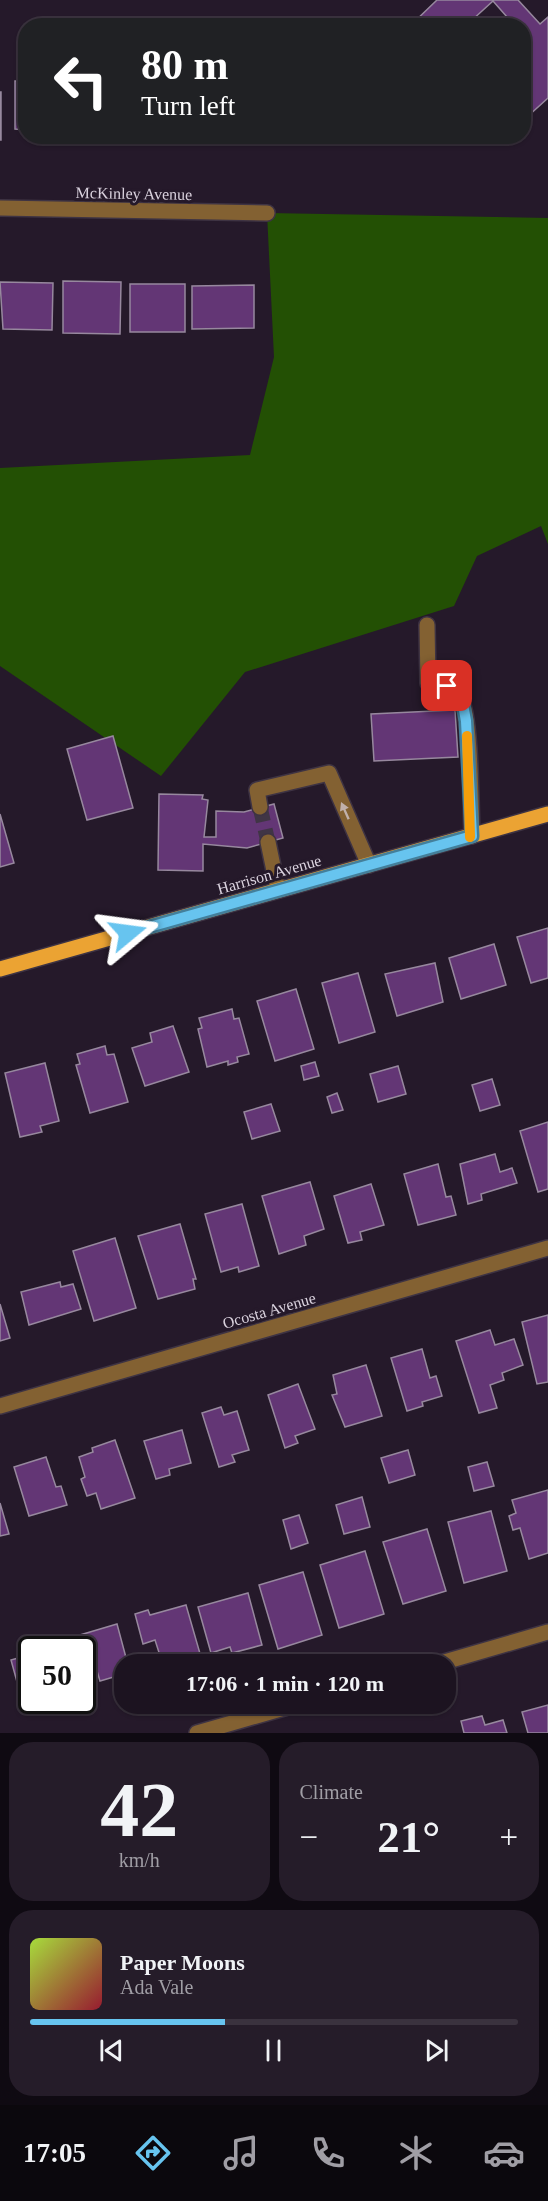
<!DOCTYPE html>
<html lang="en">
<head>
<meta charset="utf-8">
<style>
  body { margin:0; font-family:"Times New Roman",serif; background:#251c29; color:#f1f3f6; height:100vh; display:flex; flex-direction:column; font-size:22px; white-space:nowrap }
  * { box-sizing:border-box; margin:0 }
  p { font-size:20px; color:#a09ea5 }
  .icon { flex:none; width:33px; height:33px; fill:none; stroke:currentColor; stroke-width:2; stroke-linecap:round; stroke-linejoin:round }
  .map { position:relative; height:1733px; overflow:hidden }
  .details { display:flex; flex-direction:column; gap:9px; padding:9px; background:#0f0a12; flex:1 }
  .details>* { flex:none }
  .top-card { position:absolute; left:18px; top:18px; width:513px; height:126px; border-radius:24px; box-shadow:0 2px 4px #0004,0 0 0 2px #3a323e; background:#202124; color:#fff; overflow:hidden }
  .speed { position:absolute; left:18px; top:1636px; display:flex; gap:12px; font-size:30px; font-weight:700; text-align:center }
  .speed>* { display:grid; place-content:center; width:78px; height:78px; border-radius:50%; background:#1c1320; box-shadow:0 2px 4px #0004,0 0 0 2px #3a323e; line-height:1 }
  .speed .limit { border:3px solid #111; border-radius:9px; background:#fff; color:#111 }
  .pin { position:absolute; display:grid; place-items:center; width:51px; height:51px; color:#fff; margin:-26px; border-radius:12px; box-shadow:0 3px 9px #0006 }
  .me { position:absolute; width:66px; margin:-33px; rotate:74deg; stroke-linejoin:round; filter:drop-shadow(0 0 4px #0008) }
  .turn { display:flex; align-items:center; gap:21px; height:126px; padding:0 24px; font-size:27px }
  .turn .icon { width:78px; height:78px; stroke-width:2.5 }
  .turn b { display:block; font-size:42px; line-height:51px }
  .big { font-size:45px; font-weight:700; line-height:1.1 }
  .details .widget { flex:1; display:flex; flex-direction:column; justify-content:center; gap:9px; min-width:0; padding:0 21px; border-radius:24px; background:#251c29 }
  .details .dial { align-items:center; gap:0 }
  .dial b { font-size:78px; line-height:1 }
  .song { display:flex; align-items:center; gap:18px }
  .cover { width:72px; height:72px; border-radius:9px; background:linear-gradient(135deg,hsl(80 70% 55%),hsl(350 70% 35%)) }
  .played { height:6px; border-radius:3px; background:linear-gradient(90deg,#67c4ef 40%,#3a323e 40%) }
  .keys { display:flex; justify-content:space-around; direction:ltr }
  .heat { display:flex; justify-content:space-between; align-items:center; font-size:33px; direction:ltr }
  .details .tiles { flex:1; display:grid; gap:9px; grid-template-columns:1fr 1fr }
  .widget:last-child { grid-column:span 2 }
  .trip { position:absolute; left:114px; top:1654px; width:342px; height:60px; border-radius:24px; background:#1c1320; box-shadow:0 2px 4px #0004,0 0 0 2px #3a323e; font-weight:700; line-height:60px; text-align:center }
  .dock { display:flex; height:96px; justify-content:space-around; align-items:center; background:#0b080d; color:#a09ea5 }
  .dock .icon { width:42px; height:42px }
  .dock .current { color:#67c4ef }
  .dock b { font-size:27px; color:#f1f3f6 }
  .map>svg:first-child { display:block }
  .forest { fill:#235004 }
  .building { fill:#633675; stroke:#97889e; stroke-width:1.5 }
  .lines { fill:none; stroke-linecap:round; stroke-linejoin:round }
  .minor-tunnel { stroke:#403545; stroke-width:15; stroke-dasharray:15 8; stroke-linecap:butt }
  .minor-casing { stroke:#3e3343; stroke-width:18 }
  .major-casing { stroke:#3e3343; stroke-width:18 }
  .minor { stroke:#836132; stroke-width:15 }
  .major { stroke:#eba333; stroke-width:15 }
  .oneway { fill:#c0b0aa }
  .route-casing { stroke:#437f9b; stroke-width:15 }
  .route { stroke:#67c4ef; stroke-width:10 }
  .slow { stroke:#f59e0b; stroke-width:10 }
  .labels { text-anchor:middle; stroke-width:6; stroke-linejoin:round; paint-order:stroke }
  .street-label { font-size:16px; fill:#dad2de; stroke:#25192a }
</style>
</head>
<body>
<div class="map">
<svg width="548" height="1733" viewBox="0 0 548 1733">
  <rect width="100%" height="100%" fill="#25192a"/>
  <!-- forest -->
  <polygon class="forest" points="267,213 548,218 548,544 541,526 477,556 454,606 245,672 161,776 0,666 0,468 250,455 274,357"/>
  <!-- building -->
  <g class="building">
    <polygon points="437,0 518,0 540,24 548,17 548,98 527,117 524,114 524,48 530,42 524,35 524,26 515,26 493,1 471,21 475,26 410,26"/>
    <polygon points="15,81 26,81 26,130 15,129"/>
    <rect x="0" y="92" width="1" height="48"/>
    <polygon points="36,136 68,136 68,140 36,139"/>
    <rect x="102" y="136" width="30" height="6"/>
    <polygon points="167,136 198,136 198,143 167,142"/>
    <polygon points="233,136 262,136 263,144 233,144"/>
    <polygon points="63,281 121,282 120,334 63,333"/>
    <polygon points="0,282 53,283 52,330 3,329"/>
    <rect x="130" y="284" width="55" height="48"/>
    <polygon points="254,285 254,328 192,329 192,286"/>
    <polygon points="455,710 458,757 374,761 371,714"/>
    <polygon points="113,736 133,808 87,820 67,749"/>
    <polygon points="159,794 203,795 202,799 208,800 204,837 216,837 216,811 244,812 274,804 283,838 247,848 203,844 203,871 158,870"/>
    <polygon points="0,814 14,863 0,867"/>
    <polygon points="548,928 548,978 531,983 517,937"/>
    <polygon points="494,944 506,985 461,999 449,958"/>
    <polygon points="435,963 443,1002 397,1016 385,974"/>
    <polygon points="358,973 375,1032 339,1043 322,983"/>
    <polygon points="296,989 314,1049 275,1061 257,1001"/>
    <polygon points="232,1009 234,1019 239,1018 249,1054 237,1057 238,1062 228,1065 228,1061 207,1067 198,1029 202,1028 199,1018"/>
    <polygon points="173,1026 189,1072 145,1086 132,1048 152,1042 150,1033"/>
    <polygon points="105,1046 107,1055 114,1054 128,1102 90,1113 76,1065 80,1064 77,1054"/>
    <polygon points="315,1062 319,1076 304,1080 301,1066"/>
    <polygon points="45,1063 59,1121 40,1126 42,1132 20,1137 5,1073"/>
    <polygon points="398,1066 406,1094 378,1102 370,1074"/>
    <polygon points="492,1079 500,1105 480,1111 472,1085"/>
    <polygon points="337,1093 343,1110 332,1113 327,1097"/>
    <polygon points="271,1104 280,1131 252,1139 244,1112"/>
    <polygon points="548,1122 548,1189 538,1192 520,1131"/>
    <polygon points="495,1154 500,1172 512,1168 517,1183 481,1194 482,1200 468,1204 460,1164"/>
    <polygon points="438,1164 446,1197 451,1196 456,1215 418,1225 404,1174"/>
    <polygon points="310,1182 324,1229 304,1236 306,1245 279,1254 262,1196"/>
    <polygon points="371,1184 384,1225 360,1232 362,1240 348,1243 334,1196"/>
    <polygon points="242,1204 259,1266 239,1272 238,1267 221,1272 205,1214"/>
    <polygon points="180,1224 196,1279 193,1279 195,1289 158,1299 138,1236"/>
    <polygon points="115,1238 136,1308 94,1321 73,1251"/>
    <polygon points="60,1282 61,1287 73,1284 81,1309 29,1325 21,1292"/>
    <polygon points="0,1304 10,1338 0,1341"/>
    <polygon points="548,1315 548,1382 537,1384 522,1322"/>
    <polygon points="490,1330 495,1345 514,1339 523,1365 502,1373 504,1380 490,1385 497,1408 479,1413 456,1341"/>
    <polygon points="422,1349 430,1378 436,1376 442,1396 422,1402 423,1406 407,1411 391,1358"/>
    <polygon points="366,1365 382,1416 345,1427 332,1395 337,1394 333,1375"/>
    <polygon points="298,1384 315,1429 295,1436 298,1443 285,1448 268,1395"/>
    <polygon points="221,1407 224,1415 237,1411 249,1450 232,1455 235,1462 219,1467 202,1413"/>
    <polygon points="182,1430 191,1463 169,1469 170,1475 156,1479 144,1441"/>
    <polygon points="115,1440 135,1498 101,1509 96,1493 87,1496 81,1479 85,1477 79,1457 93,1452 92,1448"/>
    <polygon points="408,1450 415,1475 389,1483 381,1458"/>
    <polygon points="46,1457 56,1487 61,1486 67,1505 29,1516 14,1467"/>
    <polygon points="487,1462 494,1486 474,1491 468,1467"/>
    <polygon points="548,1490 548,1553 529,1559 520,1528 513,1530 509,1516 516,1513 512,1500"/>
    <polygon points="362,1497 370,1527 344,1534 336,1505"/>
    <polygon points="0,1503 9,1534 0,1536"/>
    <polygon points="491,1511 507,1571 464,1583 448,1522"/>
    <polygon points="299,1515 308,1543 291,1549 283,1520"/>
    <polygon points="427,1529 446,1591 403,1604 383,1542"/>
    <polygon points="365,1551 384,1614 339,1628 320,1565"/>
    <polygon points="303,1572 322,1635 278,1649 259,1585"/>
    <polygon points="248,1593 262,1645 232,1653 230,1647 211,1653 198,1607"/>
    <polygon points="186,1605 203,1664 181,1665 181,1663 163,1665 155,1640 143,1644 135,1614 148,1610 150,1615"/>
    <polygon points="117,1624 128,1665 124,1665 124,1674 100,1681 97,1671 84,1675 82,1650 77,1650 73,1637"/>
    <polygon points="32,1654 32,1701 56,1701 33,1707 22,1700 11,1660"/>
    <polygon points="548,1705 548,1733 528,1733 522,1712"/>
    <polygon points="482,1716 485,1725 503,1720 507,1733 464,1733 461,1721"/>
  </g>
  <g class="lines">
    <!-- minor-tunnel -->
    <polyline class="minor-tunnel" points="260,807 268,842"/>
    <defs>
      <g id="minor">
        <polyline points="0,208 267,213"/>
        <path d="M427,625L428,683C441,685 452,687 460,698C471,711 471,813 472,836"/>
        <polyline points="260,807 257,790 329,773 369,865"/>
        <polyline points="268,842 278,890"/>
        <polyline points="0,1406 548,1248"/>
        <polyline points="434,1665 548,1632"/>
        <polyline points="197,1733 298,1704"/>
      </g>
      <polyline id="major" points="0,969 548,814"/>
    </defs>
    <!-- minor casing -->
    <use href="#minor" class="minor-casing"/>
    <!-- major casing -->
    <use href="#major" class="major-casing"/>
    <!-- minor -->
    <use href="#minor" class="minor"/>
    <!-- major -->
    <use href="#major" class="major"/>
  </g>
  <!-- one-way arrows -->
  <defs><path id="oneway-solid" d="M-6-.8H1V-3.2L6.5 0L1 3.2V.8H-6Z" transform="scale(1.5)"/></defs>
  <use class="oneway" href="#oneway-solid" transform="translate(345 811) rotate(-114)"/>
  <g class="lines">
    <defs>
      <polyline id="route" points="128,933 472,836 466,721 462,699 447,686"/>
    </defs>
    <!-- route casing -->
    <use href="#route" class="route-casing"/>
    <!-- route -->
    <use href="#route" class="route"/>
    <!-- slow -->
    <polyline class="slow" points="467,736 470,837"/>
  </g>
  <g class="labels">
    <!-- street labels -->
    <g class="street-label">
      <text transform="translate(134 193) rotate(1)" y="6">McKinley Avenue</text>
      <text transform="translate(269 874) rotate(-16)" y="6">Harrison Avenue</text>
      <text transform="translate(269 1310) rotate(-16)" y="6">Ocosta Avenue</text>
    </g>
  </g>
</svg>
<div class="speed"><div class="limit">50</div></div>
<div class="pin" style="left:447px;top:686px;background:#d93025"><svg class="icon" aria-label="arrive" viewBox="0 0 24 24"><path d="M6 21V4h12l-3 4 3 4H6"/></svg></div>
<svg class="me" style="left:128px;top:933px" viewBox="-20 -20 40 40"><path d="M0-17L14 15 0 8-14 15z" fill="#67c4ef" stroke="#fff" stroke-width="4"/></svg>
<div class="trip">17:06 · 1 min · 120 m</div>
<div class="top-card">
<div class="turn"><svg class="icon" aria-label="left" viewBox="0 0 24 24"><path d="M17 20v-9H6M10 6l-5 5 5 5"/></svg><div><b>80 m</b>Turn left</div></div>
</div>
</div>
<section class="details">
<div class="tiles">
<div class="widget dial"><b>42</b><p>km/h</p></div>
<div class="widget"><p>Climate</p>
<div class="heat"><a>−</a><b class="big">21°</b><a>+</a></div>
</div>
<div class="widget">
<div class="song"><i class="cover"></i><div><b>Paper Moons</b><p>Ada Vale</p></div></div>
<div class="played"></div>
<div class="keys"><svg class="icon" aria-label="previous" viewBox="0 0 24 24"><path d="M18 5L8 12l10 7zM5 5v14"/></svg><svg class="icon" aria-label="pause" viewBox="0 0 24 24"><path d="M8 5v14M16 5v14"/></svg><svg class="icon" aria-label="next" viewBox="0 0 24 24"><path d="M6 5l10 7-10 7zM19 5v14"/></svg></div>
</div>
</div>
</section>
<nav class="dock">
<b>17:05</b>
<svg class="icon current" aria-label="directions" viewBox="0 0 24 24"><path d="M12 3l9 9-9 9-9-9zM9 14v-3h6M13 9l2 2-2 2"/></svg>
<svg class="icon" aria-label="music" viewBox="0 0 24 24"><path d="M9 18V5l10-2v13"/><circle cx="6" cy="18" r="3"/><circle cx="16" cy="16" r="3"/></svg>
<svg class="icon" aria-label="phone" viewBox="0 0 24 24"><path d="M5 4h4l2 5-3 2q2 4 5 5l2-3 5 2v4C11 20 4 13 5 4z"/></svg>
<svg class="icon" aria-label="climate" viewBox="0 0 24 24"><path d="M12 3v18M4 7l16 10M4 17L20 7"/></svg>
<svg class="icon" aria-label="car" viewBox="0 0 24 24"><path d="M5 17H2v-5l4-1 3-4h7l3 4 3 1v5h-3M9 17h6M6 11h13"/><circle cx="7" cy="17" r="2"/><circle cx="17" cy="17" r="2"/></svg>
</nav>
</body>
</html>
